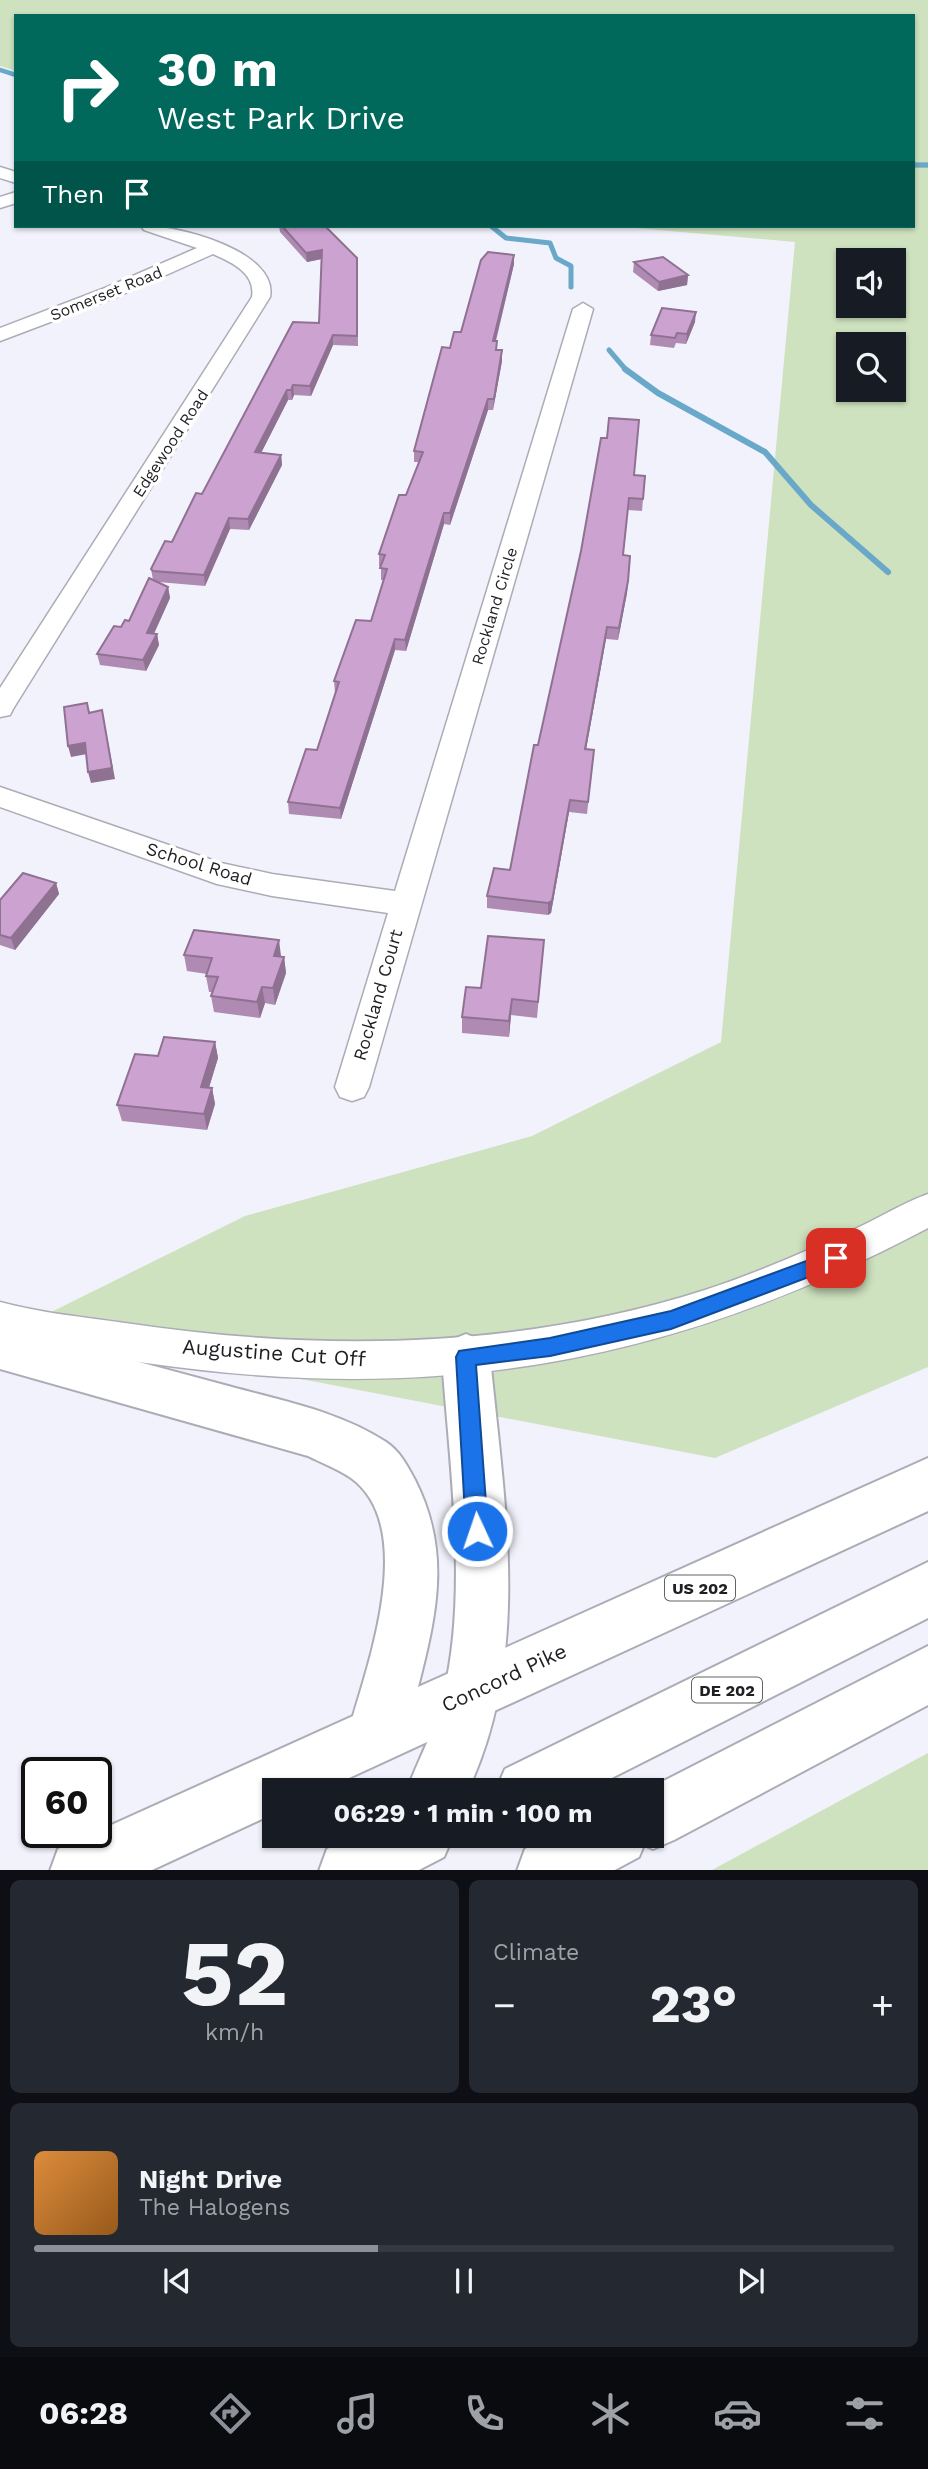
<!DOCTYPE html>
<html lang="en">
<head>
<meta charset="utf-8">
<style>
  body { margin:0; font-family:"Work Sans",sans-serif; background:#242831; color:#f1f3f6; height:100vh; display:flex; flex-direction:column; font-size:26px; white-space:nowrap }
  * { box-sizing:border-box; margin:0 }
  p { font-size:23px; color:#9ea1a6 }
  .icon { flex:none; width:38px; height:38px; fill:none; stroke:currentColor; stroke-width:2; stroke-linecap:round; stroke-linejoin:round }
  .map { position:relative; height:1870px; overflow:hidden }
  .side { display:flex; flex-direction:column; gap:10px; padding:10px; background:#0d0f14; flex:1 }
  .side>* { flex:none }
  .banner { position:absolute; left:14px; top:14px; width:901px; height:214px; border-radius:0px; box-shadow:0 2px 5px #0004; background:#00695c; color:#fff; overflow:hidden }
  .buttons { position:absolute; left:836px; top:248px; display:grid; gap:14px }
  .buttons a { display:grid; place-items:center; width:70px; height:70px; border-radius:0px; background:#171b24; box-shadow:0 2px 5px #0004; font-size:35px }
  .speed { position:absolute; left:21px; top:1757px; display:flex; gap:14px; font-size:35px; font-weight:700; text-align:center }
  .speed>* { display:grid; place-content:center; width:91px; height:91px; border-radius:50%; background:#171b24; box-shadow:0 2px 5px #0004; line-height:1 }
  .speed .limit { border:4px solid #111; border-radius:10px; background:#fff; color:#111 }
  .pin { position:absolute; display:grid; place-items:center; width:60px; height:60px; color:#fff; margin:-30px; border-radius:14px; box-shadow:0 4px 10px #0006 }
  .me { position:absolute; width:77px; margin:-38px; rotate:357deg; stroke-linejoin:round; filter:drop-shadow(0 0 5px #0008) }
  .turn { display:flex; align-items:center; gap:24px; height:147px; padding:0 28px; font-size:32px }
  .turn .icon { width:91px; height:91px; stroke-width:2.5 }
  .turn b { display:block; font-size:49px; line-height:60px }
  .then { display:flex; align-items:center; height:66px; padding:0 28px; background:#0003; gap:14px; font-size:26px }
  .big { font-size:52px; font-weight:700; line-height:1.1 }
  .side .card { flex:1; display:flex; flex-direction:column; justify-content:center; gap:10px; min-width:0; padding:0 24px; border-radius:10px; background:#242831 }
  .side .dial { align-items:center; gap:0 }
  .dial b { font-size:91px; line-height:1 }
  .song { display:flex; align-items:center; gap:21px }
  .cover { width:84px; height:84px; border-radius:10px; background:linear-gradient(135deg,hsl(30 70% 55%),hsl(30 70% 35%)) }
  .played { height:7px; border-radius:4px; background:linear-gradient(90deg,#8c9099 40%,#363941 40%) }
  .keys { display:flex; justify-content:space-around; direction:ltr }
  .heat { display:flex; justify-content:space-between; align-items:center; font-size:38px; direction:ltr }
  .side .tiles { flex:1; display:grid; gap:10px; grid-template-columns:1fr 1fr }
  .card:last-child { grid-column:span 2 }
  .trip { position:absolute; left:262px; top:1778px; width:402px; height:70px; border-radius:0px; background:#171b24; box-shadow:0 2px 5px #0004; font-weight:700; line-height:70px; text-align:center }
  .tab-bar { display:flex; height:112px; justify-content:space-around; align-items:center; background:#090b0e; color:#9ea1a6 }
  .tab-bar .icon { width:49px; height:49px }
  .tab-bar .selected { color:#8c9099 }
  .tab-bar b { font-size:32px; color:#f1f3f6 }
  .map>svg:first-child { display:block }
  .green { fill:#cee2bf; fill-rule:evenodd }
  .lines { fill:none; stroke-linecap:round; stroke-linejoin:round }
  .stream-far2 { stroke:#69a8c8; stroke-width:4.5 }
  .stream-far1 { stroke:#69a8c8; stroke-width:5 }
  .stream { stroke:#69a8c8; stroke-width:6 }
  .minor-casing { stroke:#acacb6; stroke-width:3 }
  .major-casing { stroke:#acacb6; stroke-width:4 }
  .highway-casing { stroke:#acacb6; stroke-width:4 }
  .minor { fill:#fff; fill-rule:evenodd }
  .major { fill:#fff; fill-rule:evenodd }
  .highway { fill:#fff; fill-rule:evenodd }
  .wall { fill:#af8bb3 }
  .shaded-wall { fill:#8f7192 }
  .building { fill:#cca2d0; stroke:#8f7192; stroke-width:2 }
  .route { fill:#1a73e8; stroke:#114b97; stroke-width:2 }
  .labels { text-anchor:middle; stroke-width:7; stroke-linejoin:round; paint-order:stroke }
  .far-street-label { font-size:16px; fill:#1f1e22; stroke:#fff }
  .shield { fill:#fff; stroke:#626264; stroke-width:2 }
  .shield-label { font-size:16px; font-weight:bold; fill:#1f1e22 }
  .street-label { font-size:18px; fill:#1f1e22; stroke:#fff }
  .near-street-label { font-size:21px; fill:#1f1e22; stroke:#fff }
</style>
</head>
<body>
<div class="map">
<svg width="928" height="1871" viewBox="0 0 928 1871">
  <rect width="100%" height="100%" fill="#f2f2fc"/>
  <!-- green -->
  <g class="green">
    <path d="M0,0H928V1367L715,1458L23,1326L245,1216L532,1136L721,1042L795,242L613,226H914V16H16V71L0,66ZM849,261H894V306H849ZM849,345H894V390H849Z"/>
    <polygon points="928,1753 928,1870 712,1870"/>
  </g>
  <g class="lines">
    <!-- stream-far2 -->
    <g class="stream-far2">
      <polyline points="0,70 16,75"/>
      <polyline points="914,165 928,165"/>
    </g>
    <!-- stream-far1 -->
    <g class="stream-far1">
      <polyline points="914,165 928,165"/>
      <polyline points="491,226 506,238 550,243 556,258 571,266 571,287"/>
      <polyline points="609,350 627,371"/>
    </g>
    <!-- stream -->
    <polyline class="stream" points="625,369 658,393 765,452 811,505 888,572"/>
    <defs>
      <g id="minor">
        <polygon points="0,167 16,172 16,183 0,178"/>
        <polygon points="16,192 16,203 0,208 0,197"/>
        <path d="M141,226C175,224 279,251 270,297L13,709L10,715L0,717V688L252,297C256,273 231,262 213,254L119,296L0,341V328L105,288L197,248L144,230Z"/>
        <polygon points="583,303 593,309 369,1087 364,1097 352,1101 340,1097 335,1087 388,913 272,896 217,884 0,807 0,787 221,863 272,874 395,891 573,309"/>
        <path d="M928,1194V1228C669,1365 436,1405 146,1363C97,1356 47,1350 0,1338V1302C41,1313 83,1317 125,1323C319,1352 517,1350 705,1290C757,1273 807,1251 857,1228C881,1217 903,1203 928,1194Z"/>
      </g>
      <g id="major">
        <path d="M466,1334L483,1341L490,1357C504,1502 532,1654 468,1790H407C419,1758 435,1730 443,1696C469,1594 449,1462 442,1357L449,1341Z"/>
        <polygon points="928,1562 928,1618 588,1790 496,1790 505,1769"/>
        <polygon points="356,1836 453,1836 444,1857 417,1871 319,1871 327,1849"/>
      </g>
      <g id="highway">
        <path d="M0,1325C77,1345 154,1366 232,1387C284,1401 340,1412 386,1442C400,1451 408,1467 415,1480C451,1551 437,1613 418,1687L928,1458V1511L323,1790H275V1813L150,1871H50L58,1849L353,1716C371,1655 416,1525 351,1478C338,1469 322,1463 308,1456L0,1369Z"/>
        <polygon points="928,1646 928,1705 674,1840 653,1849 644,1845 639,1857 613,1871 517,1871 525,1849 553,1836 653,1836 653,1790 646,1790"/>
      </g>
    </defs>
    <!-- minor casing -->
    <use href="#minor" class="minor-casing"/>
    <!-- major casing -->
    <use href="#major" class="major-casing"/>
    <!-- highway casing -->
    <use href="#highway" class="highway-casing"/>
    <!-- minor -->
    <use href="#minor" class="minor"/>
    <!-- major -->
    <use href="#major" class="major"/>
    <!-- highway -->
    <use href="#highway" class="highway"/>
  </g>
  <!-- wall -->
  <g class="wall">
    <polygon points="279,226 325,226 357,267 358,346 333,345 311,396 294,395 292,400 288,400 261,453 281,455 282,465 249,530 230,529 205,586 158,582 168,587 170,598 154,634 157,634 159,645 146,671 100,665 97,654 121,627 129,621 153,580 151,569 172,542 202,494 319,323 321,259 307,262 280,232"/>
    <polygon points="514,255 514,264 496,341 497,341 497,350 502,350 502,361 493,410 488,410 450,525 444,524 406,651 395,650 341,819 289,814 288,802 317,750 335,693 334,681 371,621 384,580 381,580 381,566 379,566 379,554 406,495 419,462 414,462 414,451 450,348"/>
    <polygon points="634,262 688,275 687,285 658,291 633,272"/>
    <polygon points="695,322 686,344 676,343 674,348 650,345 651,335"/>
    <polygon points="634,475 645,476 642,511 628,510 627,515 623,555 630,556 627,593 618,640 606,639 586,749 594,750 587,814 569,812 551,913 548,915 487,908 487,896 510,870 538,745"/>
    <polygon points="56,883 59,894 15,950 0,945 0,900"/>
    <polygon points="544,940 537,1018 511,1015 509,1037 462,1033 462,1017 481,988"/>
    <polygon points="184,955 284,957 286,973 275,1005 265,1003 260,1018 214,1012 211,996 213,992 209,992 206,976 207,974 187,971"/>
    <polygon points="215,1042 218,1058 209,1088 212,1088 215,1104 207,1130 122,1121 117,1105 158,1056"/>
  </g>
  <!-- shaded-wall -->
  <g class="shaded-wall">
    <polygon points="322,250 322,259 307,262 306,253"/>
    <polygon points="514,255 514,264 493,351 493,341"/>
    <polygon points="688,275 687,285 658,291 659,282"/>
    <polygon points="696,312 695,322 686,344 687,334"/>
    <polygon points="333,335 333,345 311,396 310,386"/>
    <polygon points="502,350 502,361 493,410 494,399"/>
    <polygon points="293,385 294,395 292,400 291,390"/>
    <polygon points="287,390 288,400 256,463 255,452"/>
    <polygon points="488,399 488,410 450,525 450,513"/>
    <polygon points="281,455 282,465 249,530 248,519"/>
    <polygon points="444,513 444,524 406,651 405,640"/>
    <polygon points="229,518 230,529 205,586 204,575"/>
    <polygon points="628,581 627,593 618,640 619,628"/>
    <polygon points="168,587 170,598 149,644 147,633"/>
    <polygon points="607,627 606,639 584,761 585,749"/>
    <polygon points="157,634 159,645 146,671 143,660"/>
    <polygon points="395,639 395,650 341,819 340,808"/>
    <polygon points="102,710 115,779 91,783 88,772"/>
    <polygon points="85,743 87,754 71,757 68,746"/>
    <polygon points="570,800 569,812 551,913 548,915 548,903"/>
    <polygon points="56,883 59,894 15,950 11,938"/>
    <polygon points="279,940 281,956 274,956"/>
    <polygon points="284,957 286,973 275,1005 273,988"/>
    <polygon points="262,987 265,1003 260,1018 257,1002"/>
    <polygon points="512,999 511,1015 509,1037 509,1021"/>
    <polygon points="215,1042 218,1058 204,1103 201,1087"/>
    <polygon points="212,1088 215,1104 207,1130 204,1114"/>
  </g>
  <!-- building -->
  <g class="building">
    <polygon points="282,226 325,226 357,258 357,336 333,335 310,386 293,385 291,390 287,390 255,452 281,455 248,519 229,518 204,575 153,571 151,569 165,541 172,542 196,493 202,494 293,322 319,323 322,250 306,253"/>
    <polygon points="488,252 514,255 493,341 497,341 496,350 502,350 494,399 488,399 450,513 444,513 405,640 395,639 340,808 288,802 306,749 317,750 339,682 334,681 356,620 371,621 387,569 380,568 385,555 379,554 399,495 406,495 423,452 414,451 442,347 450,348 454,332 461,332 481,260"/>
    <polygon points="663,257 688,275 659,282 634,262"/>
    <polygon points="662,308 696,312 687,334 677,333 675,338 651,335"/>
    <polygon points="609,418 639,420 634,475 645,476 643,499 629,498 623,555 630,556 628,581 619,628 607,627 585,749 594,750 588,802 570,800 552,901 548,903 487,896 494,868 510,870 534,745 538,745 581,551 601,438 607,438"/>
    <polygon points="149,578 168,587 147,633 157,634 143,660 97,654 114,626 121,627 125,620 129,621"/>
    <polygon points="87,703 89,713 102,710 112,768 88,772 85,743 68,746 64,707"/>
    <polygon points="23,873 56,883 11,938 0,935 0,900"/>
    <polygon points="194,930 279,940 274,956 284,957 273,988 262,987 257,1002 211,996 218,977 206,976 212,958 184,955"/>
    <polygon points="488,936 544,940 538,1002 512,999 509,1021 462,1017 466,987 481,988"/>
    <polygon points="164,1037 215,1042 201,1087 212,1088 204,1114 117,1105 135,1054 158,1056"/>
  </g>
  <!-- route -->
  <polygon class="route" points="836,1250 843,1252 846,1258 843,1264 671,1329 550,1356 476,1365 488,1531 485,1538 477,1542 470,1538 466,1531 456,1357 459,1351 550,1338 671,1311"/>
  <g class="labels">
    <!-- far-street labels -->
    <g class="far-street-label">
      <text transform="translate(106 293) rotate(-22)" y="6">Somerset Road</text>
      <text transform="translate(170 443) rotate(-57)" y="6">Edgewood Road</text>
      <text transform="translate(494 606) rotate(-73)" y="6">Rockland Circle</text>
    </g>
    <!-- shield labels -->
    <g class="shield">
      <rect x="665" y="1575.5" width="70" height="25" rx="5"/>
      <rect x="692" y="1677.5" width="70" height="25" rx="5"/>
    </g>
    <g class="shield-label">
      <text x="700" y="1594">US 202</text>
      <text x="727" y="1696">DE 202</text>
    </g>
    <!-- street labels -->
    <g class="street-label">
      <text transform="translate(199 864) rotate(17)" y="6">School Road</text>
      <text transform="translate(378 995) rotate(-74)" y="6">Rockland Court</text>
    </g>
    <!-- near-street labels -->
    <g class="near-street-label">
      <text transform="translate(274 1353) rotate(4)" y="7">Augustine Cut Off</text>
      <text transform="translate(504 1678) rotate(-25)" y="7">Concord Pike</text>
    </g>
  </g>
</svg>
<div class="buttons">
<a><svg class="icon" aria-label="sound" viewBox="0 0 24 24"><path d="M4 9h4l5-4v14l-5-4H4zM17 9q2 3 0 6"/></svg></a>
<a><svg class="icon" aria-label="search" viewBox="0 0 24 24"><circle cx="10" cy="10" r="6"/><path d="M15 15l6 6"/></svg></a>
</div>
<div class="speed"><div class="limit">60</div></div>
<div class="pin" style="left:836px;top:1258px;background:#d93025"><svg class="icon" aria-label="arrive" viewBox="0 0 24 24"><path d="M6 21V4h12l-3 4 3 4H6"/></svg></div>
<svg class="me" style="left:477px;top:1531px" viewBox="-20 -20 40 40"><circle r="17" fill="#1a73e8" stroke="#fff" stroke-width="3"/><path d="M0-11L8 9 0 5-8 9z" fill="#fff"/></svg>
<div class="trip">06:29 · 1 min · 100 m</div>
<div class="banner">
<div class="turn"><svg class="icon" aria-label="right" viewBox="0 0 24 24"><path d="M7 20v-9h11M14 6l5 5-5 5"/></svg><div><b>30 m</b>West Park Drive</div></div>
<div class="then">Then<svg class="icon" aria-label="arrive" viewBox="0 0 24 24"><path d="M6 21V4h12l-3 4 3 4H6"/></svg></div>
</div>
</div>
<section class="side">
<div class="tiles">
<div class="card dial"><b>52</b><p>km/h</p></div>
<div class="card"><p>Climate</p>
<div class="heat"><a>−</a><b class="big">23°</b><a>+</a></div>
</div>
<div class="card">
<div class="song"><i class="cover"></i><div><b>Night Drive</b><p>The Halogens</p></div></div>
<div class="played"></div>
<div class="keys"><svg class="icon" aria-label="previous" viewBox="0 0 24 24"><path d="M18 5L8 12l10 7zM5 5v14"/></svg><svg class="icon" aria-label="pause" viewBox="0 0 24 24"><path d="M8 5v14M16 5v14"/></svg><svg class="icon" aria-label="next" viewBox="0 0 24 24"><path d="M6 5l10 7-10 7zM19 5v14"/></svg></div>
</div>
</div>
</section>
<nav class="tab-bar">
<b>06:28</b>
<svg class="icon selected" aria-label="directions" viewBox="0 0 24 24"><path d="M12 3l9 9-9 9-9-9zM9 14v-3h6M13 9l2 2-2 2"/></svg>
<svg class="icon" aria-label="music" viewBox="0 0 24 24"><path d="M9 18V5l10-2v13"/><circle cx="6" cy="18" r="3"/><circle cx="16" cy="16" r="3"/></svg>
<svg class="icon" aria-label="phone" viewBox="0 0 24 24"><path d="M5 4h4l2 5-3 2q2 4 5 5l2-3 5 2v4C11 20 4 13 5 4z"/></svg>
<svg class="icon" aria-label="climate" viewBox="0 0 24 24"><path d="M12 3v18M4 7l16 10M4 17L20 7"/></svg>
<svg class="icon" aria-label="car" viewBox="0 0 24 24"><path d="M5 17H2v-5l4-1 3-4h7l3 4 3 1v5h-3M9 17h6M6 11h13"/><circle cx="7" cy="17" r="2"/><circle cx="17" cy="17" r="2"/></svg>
<svg class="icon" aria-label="filters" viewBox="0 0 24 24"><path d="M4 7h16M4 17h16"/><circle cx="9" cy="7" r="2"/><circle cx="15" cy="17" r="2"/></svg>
</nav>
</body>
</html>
